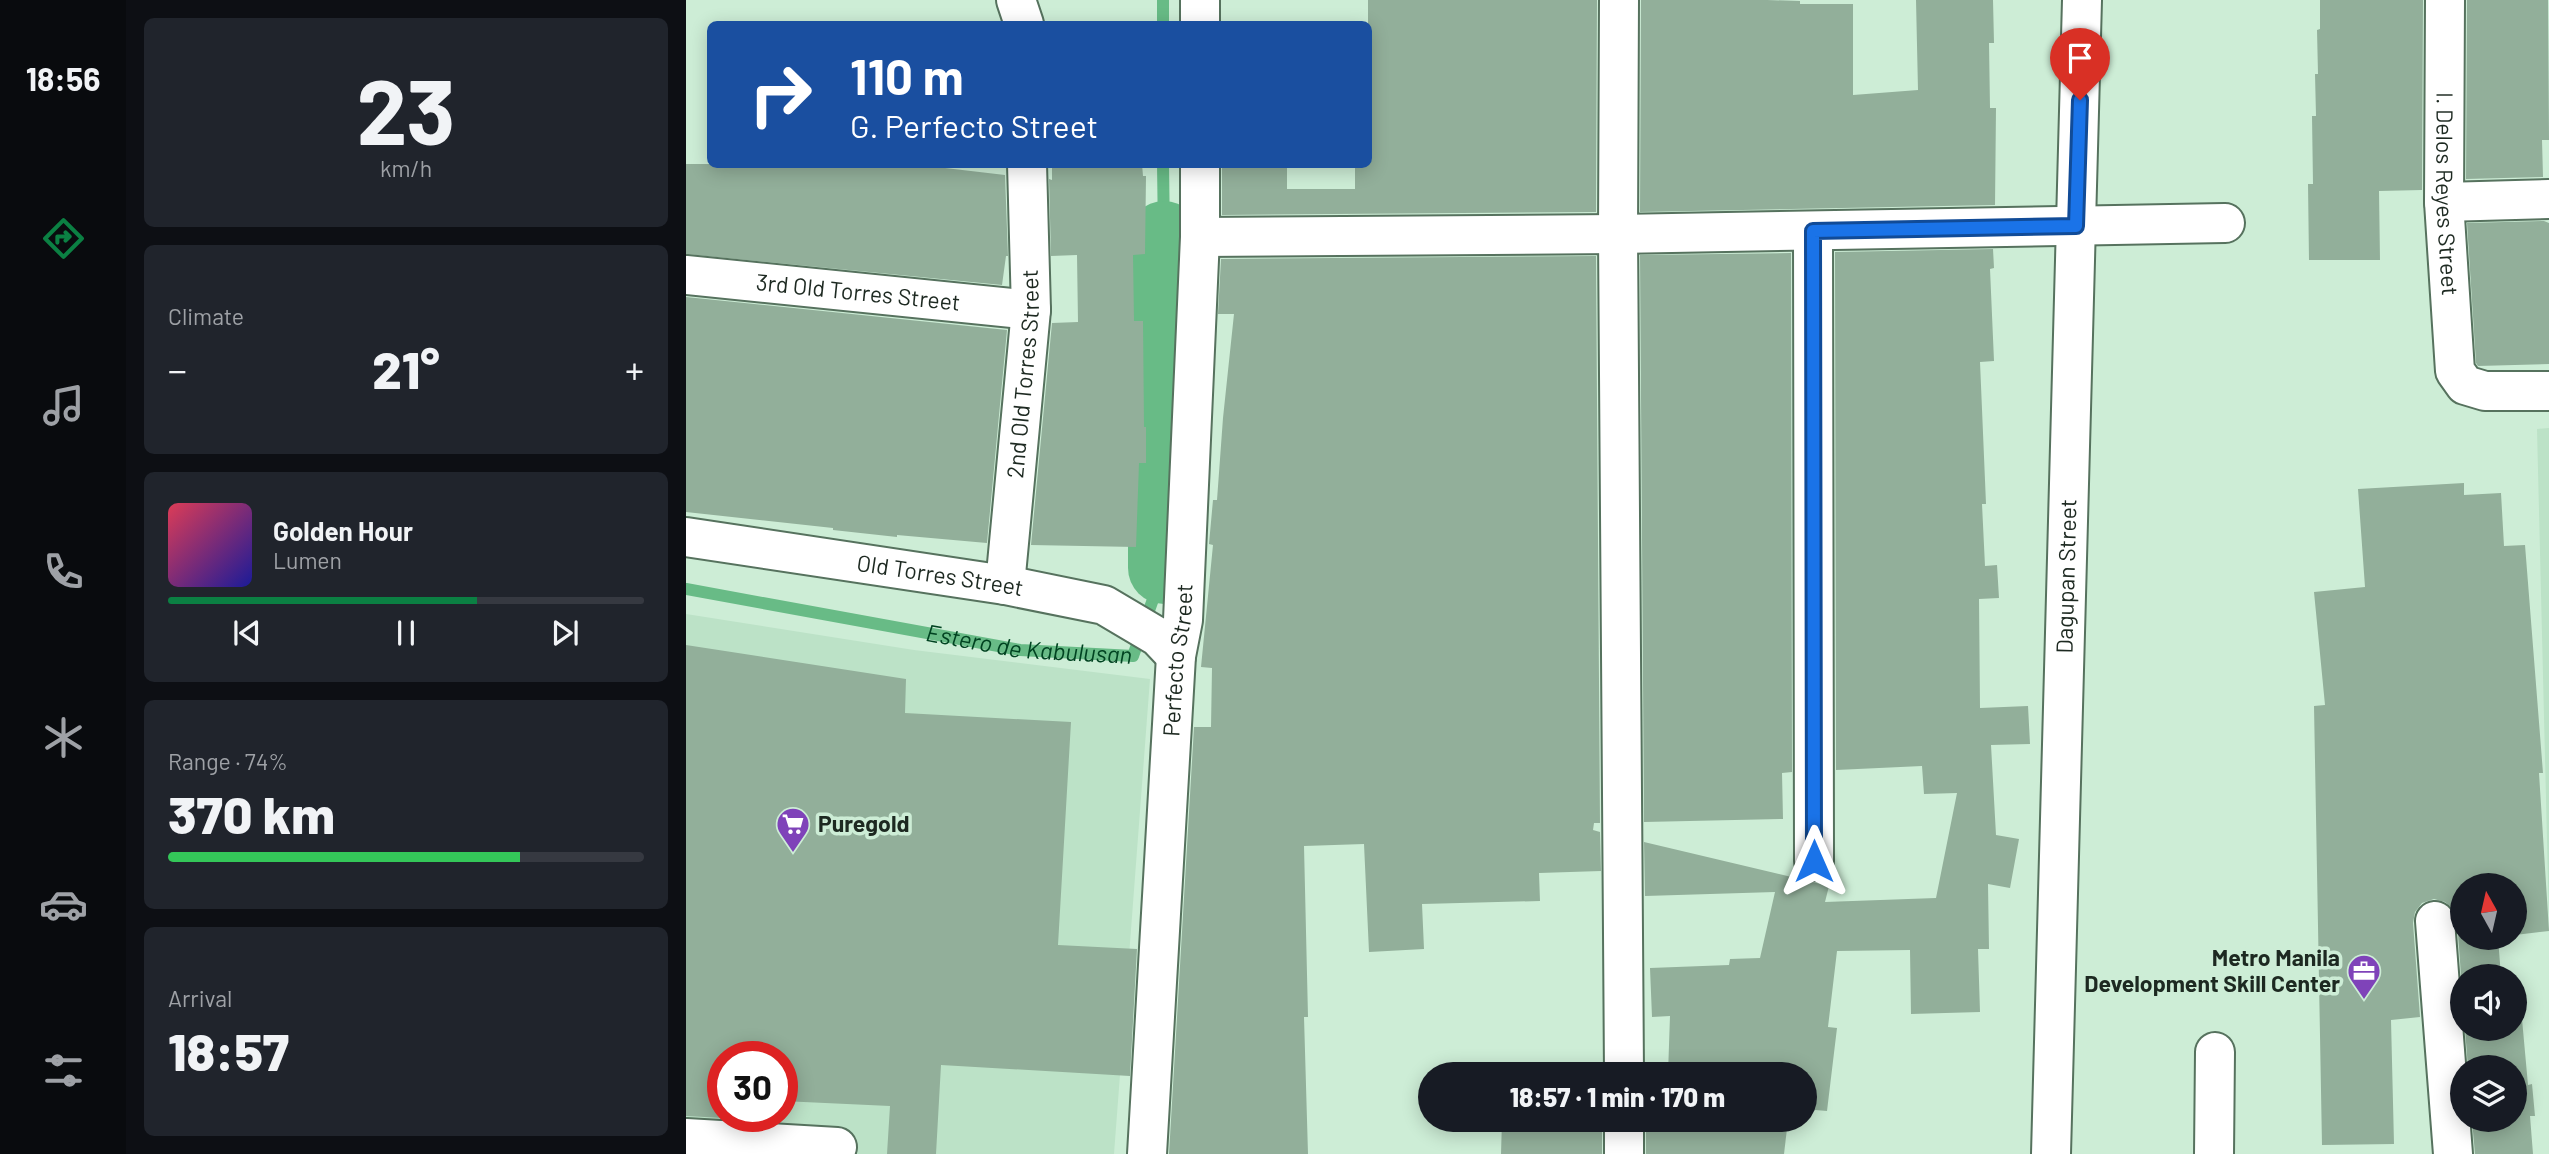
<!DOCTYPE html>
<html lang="en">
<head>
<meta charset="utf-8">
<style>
  body { margin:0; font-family:Barlow,sans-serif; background:#20242c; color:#f1f3f6; height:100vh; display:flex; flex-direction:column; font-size:26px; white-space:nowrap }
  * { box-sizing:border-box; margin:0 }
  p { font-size:23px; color:#9ea1a6 }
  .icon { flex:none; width:38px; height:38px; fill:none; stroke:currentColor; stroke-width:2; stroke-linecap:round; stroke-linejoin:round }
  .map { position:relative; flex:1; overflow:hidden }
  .drawer { display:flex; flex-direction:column; gap:18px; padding:18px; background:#0d0f14; width:560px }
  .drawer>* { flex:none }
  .guide { position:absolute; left:21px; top:21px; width:665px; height:147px; border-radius:10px; box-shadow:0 4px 18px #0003; background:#1a4fa0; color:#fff; overflow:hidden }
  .needle { width:46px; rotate:352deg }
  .fabs { position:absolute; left:1764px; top:873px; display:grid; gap:14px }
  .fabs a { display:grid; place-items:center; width:77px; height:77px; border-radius:50%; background:#171b24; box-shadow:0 4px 18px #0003; font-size:35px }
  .speed { position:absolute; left:21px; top:1041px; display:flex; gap:14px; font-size:35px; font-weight:700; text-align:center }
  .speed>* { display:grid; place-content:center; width:91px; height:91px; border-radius:50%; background:#171b24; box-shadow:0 4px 18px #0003; line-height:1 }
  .speed .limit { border:10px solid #d22; background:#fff; color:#111 }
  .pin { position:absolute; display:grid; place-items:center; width:60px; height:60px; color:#fff; margin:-72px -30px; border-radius:50% 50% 50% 0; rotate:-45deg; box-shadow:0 0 7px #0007 }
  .pin .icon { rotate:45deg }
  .me { position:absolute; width:77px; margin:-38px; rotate:0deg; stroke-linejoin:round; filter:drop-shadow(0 0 5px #0008) }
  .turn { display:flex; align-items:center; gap:24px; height:147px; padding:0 28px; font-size:32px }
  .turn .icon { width:91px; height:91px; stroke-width:2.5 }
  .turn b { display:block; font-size:49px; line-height:60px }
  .big { font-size:52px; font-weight:800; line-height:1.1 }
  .drawer .card { flex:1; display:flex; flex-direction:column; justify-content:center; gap:10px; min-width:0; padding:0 24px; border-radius:10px; background:#20242c }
  .drawer .dial { align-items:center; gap:0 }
  .dial b { font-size:91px; line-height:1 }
  .song { display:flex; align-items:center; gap:21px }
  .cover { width:84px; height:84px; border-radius:10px; background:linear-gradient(135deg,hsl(350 70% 55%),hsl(240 70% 35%)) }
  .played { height:7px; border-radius:4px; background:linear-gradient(90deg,#0b8043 65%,#363941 65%) }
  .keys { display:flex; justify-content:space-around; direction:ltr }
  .heat { display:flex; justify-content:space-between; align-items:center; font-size:38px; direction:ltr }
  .charge { height:10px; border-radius:5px; background:linear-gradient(90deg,#34c759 74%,#363941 0) }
  .trip { position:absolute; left:732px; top:1062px; width:399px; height:70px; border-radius:35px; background:#171b24; box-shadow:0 4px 18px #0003; font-weight:800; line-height:70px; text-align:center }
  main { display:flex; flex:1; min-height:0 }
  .dock { display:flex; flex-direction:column; width:126px; justify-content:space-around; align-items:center; background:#090b0e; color:#9ea1a6 }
  .dock .icon { width:49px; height:49px }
  .dock .current { color:#0b8043 }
  .dock b { font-size:32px; color:#f1f3f6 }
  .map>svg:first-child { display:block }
  .built { fill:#bce2c7; fill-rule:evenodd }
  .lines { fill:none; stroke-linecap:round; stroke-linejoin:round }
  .stream { stroke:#68bb86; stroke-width:12 }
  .river { stroke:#68bb86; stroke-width:72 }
  .building { fill:#92af9a }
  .minor-casing { stroke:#56725e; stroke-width:42 }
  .minor { stroke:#fff; stroke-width:38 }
  .route-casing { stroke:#114b97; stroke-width:18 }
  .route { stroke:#1a73e8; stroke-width:12 }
  .labels { text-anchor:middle; stroke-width:7; stroke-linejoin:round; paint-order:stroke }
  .street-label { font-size:23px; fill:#1d2921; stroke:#cdedd6 }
  .poi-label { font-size:23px; font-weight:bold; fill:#1d2921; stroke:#cdedd6; text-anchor:start }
  .water-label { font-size:24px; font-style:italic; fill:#004321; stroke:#cdedd6 }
</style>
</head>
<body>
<main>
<nav class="dock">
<b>18:56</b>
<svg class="icon current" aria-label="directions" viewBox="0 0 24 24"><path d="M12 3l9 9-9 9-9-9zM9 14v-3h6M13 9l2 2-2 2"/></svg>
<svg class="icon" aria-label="music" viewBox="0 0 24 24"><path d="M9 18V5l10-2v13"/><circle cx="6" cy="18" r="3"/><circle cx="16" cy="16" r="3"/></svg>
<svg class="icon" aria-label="phone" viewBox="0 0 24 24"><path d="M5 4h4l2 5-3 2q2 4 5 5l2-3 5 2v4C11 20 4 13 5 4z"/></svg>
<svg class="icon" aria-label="climate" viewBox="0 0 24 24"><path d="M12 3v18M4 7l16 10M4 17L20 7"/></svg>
<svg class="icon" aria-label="car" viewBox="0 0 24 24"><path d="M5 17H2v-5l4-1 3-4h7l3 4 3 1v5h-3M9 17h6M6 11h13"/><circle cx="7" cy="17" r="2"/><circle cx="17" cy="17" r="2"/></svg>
<svg class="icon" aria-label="filters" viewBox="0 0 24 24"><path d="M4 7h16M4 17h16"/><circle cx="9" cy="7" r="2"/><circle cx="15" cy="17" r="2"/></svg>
</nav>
<section class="drawer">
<div class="card dial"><b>23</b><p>km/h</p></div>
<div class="card"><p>Climate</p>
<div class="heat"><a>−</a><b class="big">21°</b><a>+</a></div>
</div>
<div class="card">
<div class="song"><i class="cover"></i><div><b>Golden Hour</b><p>Lumen</p></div></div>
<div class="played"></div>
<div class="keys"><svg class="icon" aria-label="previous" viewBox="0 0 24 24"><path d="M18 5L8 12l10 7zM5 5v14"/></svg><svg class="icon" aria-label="pause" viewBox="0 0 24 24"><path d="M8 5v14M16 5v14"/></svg><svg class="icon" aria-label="next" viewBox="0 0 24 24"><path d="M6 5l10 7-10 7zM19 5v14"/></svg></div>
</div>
<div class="card"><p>Range · 74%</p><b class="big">370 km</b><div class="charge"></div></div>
<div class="card"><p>Arrival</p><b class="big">18:57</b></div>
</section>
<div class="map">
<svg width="1863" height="1154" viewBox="0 0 1863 1154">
  <rect width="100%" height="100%" fill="#cdedd6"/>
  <!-- built -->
  <g class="built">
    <polygon points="1863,428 1863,922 1851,429"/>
    <path d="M0,614L228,650L464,679L428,1154H0ZM37,1057H96V1116H37Z"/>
  </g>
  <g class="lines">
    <!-- stream -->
    <g class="stream">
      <polyline points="477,0 477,24"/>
      <polyline points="477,164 478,237"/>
      <path id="s1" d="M0,589L334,650L447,656L478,568"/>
    </g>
    <!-- river -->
    <polyline class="river" points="478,237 478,568"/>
  </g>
  <!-- building -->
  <g class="building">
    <polygon points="682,0 911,0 910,212 536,215 536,164 601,164 601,189 669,189 669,164 682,164"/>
    <polygon points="955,0 1081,0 1114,1 1114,4 1167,4 1167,95 1232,90 1230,0 1307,0 1308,43 1303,43 1304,108 1310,108 1309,205 954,212"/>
    <polygon points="1634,0 1737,0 1736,190 1693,191 1694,260 1623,260 1622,184 1627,184 1626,116 1630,116 1629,74 1632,74 1631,30 1634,29"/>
    <polygon points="1781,0 1862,0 1863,140 1856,140 1857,177 1780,179"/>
    <polygon points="0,164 225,164 319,175 322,256 320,256 316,285 0,254"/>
    <polygon points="366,164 456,164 457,176 460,176 459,254 447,255 448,321 457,321 458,427 460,427 460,463 453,463 450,547 345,545 366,323 392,322 391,255 365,256 363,179 366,180"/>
    <polygon points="1858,221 1863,223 1863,364 1792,366 1790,363 1781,223"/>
    <polygon points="1307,249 1308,268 1304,269 1308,361 1294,362 1300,504 1296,504 1299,566 1311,565 1313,598 1293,599 1294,708 1342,706 1344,744 1305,745 1310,835 1333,839 1324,888 1302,884 1303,949 1292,949 1294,1012 1225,1014 1224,950 1151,951 1142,1027 1151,1028 1141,1111 1118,1109 1118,1074 982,1074 984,1016 966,1017 964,968 1043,965 1044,959 1074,958 1089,892 959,896 958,842 1143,886 1139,902 1250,898 1271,793 1238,794 1236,766 1150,770 1149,252"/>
    <polygon points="1105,253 1106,772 1096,773 1097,819 958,822 954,255"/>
    <polygon points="910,256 914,823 908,823 907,830 914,832 915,871 853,873 854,901 736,904 738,949 683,952 678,844 618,846 622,1017 618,1017 622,1154 483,1154 508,727 525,727 526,668 515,667 527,545 523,544 527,500 531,500 537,418 548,314 532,314 535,259"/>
    <polygon points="0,297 321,330 301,543 211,535 211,537 147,530 147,528 0,512"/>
    <polygon points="1778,483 1778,495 1815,493 1818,546 1839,545 1857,773 1853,773 1863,931 1829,935 1829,886 1776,886 1776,938 1812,938 1815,976 1776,976 1776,990 1771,919 1767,909 1759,902 1748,899 1736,903 1729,912 1727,923 1734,1017 1705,1020 1708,1144 1636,1145 1628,706 1639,705 1628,592 1679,587 1672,489"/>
    <polygon points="0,645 220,679 219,713 385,722 372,945 451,949 444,1076 255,1065 250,1154 201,1154 204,1106 96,1101 96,1057 37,1057 37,1118 0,1116"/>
    <polygon points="1829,1008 1835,1008 1842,1085 1846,1084 1849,1116 1844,1116 1847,1154 1789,1154 1786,1120 1829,1120 1829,1068 1782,1068 1779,1029 1829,1029"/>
    <polygon points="816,1120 873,1122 873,1120 916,1120 916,1154 815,1154"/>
    <polygon points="960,1120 1102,1120 1098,1154 960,1154"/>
  </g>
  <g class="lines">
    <defs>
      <g id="minor">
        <polyline points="330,0 338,24"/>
        <polyline points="514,0 514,24"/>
        <polyline points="933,0 932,234 938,1074"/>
        <path id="s2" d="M1759,0L1758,202L1769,371L1779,385L1799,391H1863"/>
        <polyline points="1758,202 1863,199"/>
        <polyline points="1127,231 1128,861"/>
        <polyline points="514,237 932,234 1539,223"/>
        <path id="s3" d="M0,275L345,310"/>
        <path id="s4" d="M0,537L319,585L418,605L472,637L490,656"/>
        <path id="s5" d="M319,585L345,310L341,164"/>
        <polyline points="1749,921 1767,1154"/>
        <polyline points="938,1120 938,1154"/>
        <polyline points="0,1138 151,1147"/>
        <path id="s6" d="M461,1154L490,656L497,620L514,237V164"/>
        <path id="s7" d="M1365,1154L1396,0"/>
        <polyline points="1528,1154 1529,1052"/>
      </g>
    </defs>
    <!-- minor casing -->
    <use href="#minor" class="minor-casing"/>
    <!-- minor -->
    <use href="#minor" class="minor"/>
  </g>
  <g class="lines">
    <defs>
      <polyline id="route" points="1128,861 1127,231 1390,226 1394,100"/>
    </defs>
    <!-- route casing -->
    <use href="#route" class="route-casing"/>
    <!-- route -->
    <use href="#route" class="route"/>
  </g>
  <!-- icons -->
  <defs>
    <symbol id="supermarket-pin" viewBox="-11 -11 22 30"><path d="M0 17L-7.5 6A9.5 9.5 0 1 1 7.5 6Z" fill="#7f43b9" stroke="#cdedd6"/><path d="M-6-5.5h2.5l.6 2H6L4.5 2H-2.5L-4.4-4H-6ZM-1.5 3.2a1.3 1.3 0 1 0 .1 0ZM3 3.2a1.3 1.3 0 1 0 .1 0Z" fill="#fff"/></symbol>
    <symbol id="office-pin" viewBox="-11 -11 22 30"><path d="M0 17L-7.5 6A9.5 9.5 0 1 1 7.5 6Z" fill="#7f43b9" stroke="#cdedd6"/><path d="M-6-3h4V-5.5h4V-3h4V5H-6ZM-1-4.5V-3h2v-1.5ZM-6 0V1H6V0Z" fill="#fff"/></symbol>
  </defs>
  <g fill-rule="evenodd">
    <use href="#supermarket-pin" x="88" y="805" width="38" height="52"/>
    <use href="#office-pin" x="1659" y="952" width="38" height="52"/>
  </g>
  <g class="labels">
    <!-- street labels -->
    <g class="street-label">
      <text dy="8" stroke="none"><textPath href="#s2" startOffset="194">I. Delos Reyes Street</textPath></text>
      <text dy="8" stroke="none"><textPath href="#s3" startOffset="173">3rd Old Torres Street</textPath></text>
      <text dy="8" stroke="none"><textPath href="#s5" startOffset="212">2nd Old Torres Street</textPath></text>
      <text dy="8" stroke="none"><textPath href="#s4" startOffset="257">Old Torres Street</textPath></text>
      <text dy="8" stroke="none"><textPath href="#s7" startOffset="578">Dagupan Street</textPath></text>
      <text dy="8" stroke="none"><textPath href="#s6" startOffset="495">Perfecto Street</textPath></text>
    </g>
    <!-- poi labels -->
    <g class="poi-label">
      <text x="132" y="832">Puregold</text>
      <text x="1654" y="966" text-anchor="end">Metro Manila<tspan x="1654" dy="26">Development Skill Center</tspan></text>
    </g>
    <!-- water labels -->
    <g class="water-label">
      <text dy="8" stroke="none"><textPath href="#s1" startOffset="348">Estero de Kabulusan</textPath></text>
    </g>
  </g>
</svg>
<div class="fabs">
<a><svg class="needle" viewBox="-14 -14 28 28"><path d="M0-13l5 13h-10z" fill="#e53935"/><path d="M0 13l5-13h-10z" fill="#9ea1a6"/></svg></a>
<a><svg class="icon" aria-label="sound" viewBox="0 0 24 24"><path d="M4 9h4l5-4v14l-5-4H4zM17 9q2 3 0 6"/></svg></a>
<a><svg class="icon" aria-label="layers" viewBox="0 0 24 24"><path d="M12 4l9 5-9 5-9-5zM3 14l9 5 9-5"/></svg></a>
</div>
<div class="speed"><div class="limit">30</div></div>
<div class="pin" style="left:1394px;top:100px;background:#d93025"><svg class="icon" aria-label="arrive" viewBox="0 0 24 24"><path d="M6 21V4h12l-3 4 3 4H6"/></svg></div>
<svg class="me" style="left:1128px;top:861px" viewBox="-20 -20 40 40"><path d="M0-17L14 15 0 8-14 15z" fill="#1a73e8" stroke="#fff" stroke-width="4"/></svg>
<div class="trip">18:57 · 1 min · 170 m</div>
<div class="guide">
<div class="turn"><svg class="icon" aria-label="right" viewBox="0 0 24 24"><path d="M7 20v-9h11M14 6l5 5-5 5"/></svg><div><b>110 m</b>G. Perfecto Street</div></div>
</div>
</div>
</main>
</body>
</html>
